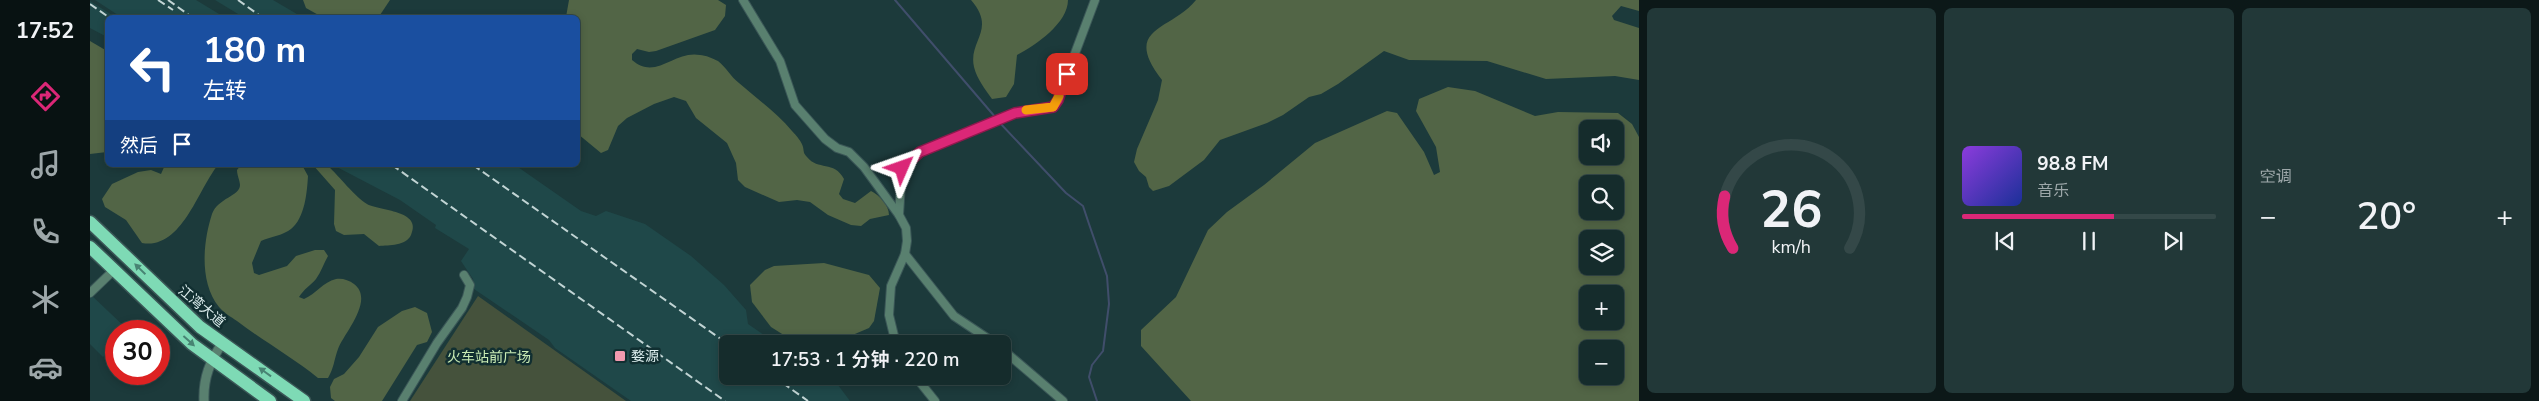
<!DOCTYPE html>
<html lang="zh">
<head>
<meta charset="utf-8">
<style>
  body { margin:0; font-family:"Nunito Sans","Noto Sans SC",sans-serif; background:#223838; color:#f1f3f6; height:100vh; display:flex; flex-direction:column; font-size:19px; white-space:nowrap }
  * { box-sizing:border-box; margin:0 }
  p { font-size:16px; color:#9da7a9 }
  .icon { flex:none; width:28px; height:28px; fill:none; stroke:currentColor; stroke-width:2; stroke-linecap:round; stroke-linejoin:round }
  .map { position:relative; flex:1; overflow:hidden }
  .details { display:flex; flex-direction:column; gap:8px; padding:8px; background:#0c1818; width:900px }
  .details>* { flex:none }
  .banner { position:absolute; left:15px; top:15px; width:475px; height:152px; border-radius:8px; box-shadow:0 2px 8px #0003,0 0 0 1px #344848; background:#1a4fa0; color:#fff; overflow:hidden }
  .fabs { position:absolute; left:1489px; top:120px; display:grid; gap:10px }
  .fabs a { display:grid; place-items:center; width:45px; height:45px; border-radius:8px; background:#152c2c; box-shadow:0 2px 8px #0003,0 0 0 1px #344848; font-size:25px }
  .speed { position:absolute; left:15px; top:320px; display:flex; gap:10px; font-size:25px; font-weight:700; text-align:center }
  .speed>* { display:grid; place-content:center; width:65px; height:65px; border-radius:50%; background:#152c2c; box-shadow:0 2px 8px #0003,0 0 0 1px #344848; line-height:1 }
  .speed .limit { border:8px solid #d22; background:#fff; color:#111 }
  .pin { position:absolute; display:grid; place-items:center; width:42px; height:42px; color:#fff; margin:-21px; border-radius:10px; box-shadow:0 2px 8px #0006 }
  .me { position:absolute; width:55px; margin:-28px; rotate:47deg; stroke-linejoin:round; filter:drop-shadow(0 0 4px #0008) }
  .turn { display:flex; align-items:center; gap:18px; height:105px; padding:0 15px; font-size:22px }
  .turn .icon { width:65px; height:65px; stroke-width:2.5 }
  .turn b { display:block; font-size:35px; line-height:42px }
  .then { display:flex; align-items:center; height:48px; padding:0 15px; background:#0003; gap:10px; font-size:19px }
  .big { font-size:38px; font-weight:600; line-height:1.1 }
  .details .tile { flex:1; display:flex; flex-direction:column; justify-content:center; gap:8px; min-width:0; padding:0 18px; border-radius:8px; background:#223838 }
  .details .dial { align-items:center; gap:0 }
  .dial svg { height:130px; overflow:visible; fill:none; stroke:#344848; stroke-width:7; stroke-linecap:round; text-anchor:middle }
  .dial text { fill:#f1f3f6; stroke:none }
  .song { display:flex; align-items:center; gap:15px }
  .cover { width:60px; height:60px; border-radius:8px; background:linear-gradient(135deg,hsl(270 70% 55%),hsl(230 70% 35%)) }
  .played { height:5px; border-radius:2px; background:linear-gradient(90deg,#db2777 60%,#344848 60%) }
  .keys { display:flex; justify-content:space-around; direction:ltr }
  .heat { display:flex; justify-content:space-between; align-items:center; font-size:28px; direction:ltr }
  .details .tiles { flex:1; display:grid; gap:8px; grid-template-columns:repeat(3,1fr) }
  .trip { position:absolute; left:629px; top:335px; width:292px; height:50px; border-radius:8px; background:#152c2c; box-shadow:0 2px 8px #0003,0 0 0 1px #344848; font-weight:600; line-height:50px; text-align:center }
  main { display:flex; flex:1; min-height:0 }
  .tabs { display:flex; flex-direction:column; width:90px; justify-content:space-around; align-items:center; background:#081212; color:#9da7a9 }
  .tabs .icon { width:35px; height:35px }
  .tabs .active { color:#db2777 }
  .tabs b { font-size:22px; color:#f1f3f6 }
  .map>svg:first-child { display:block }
  .built { fill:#1f4849 }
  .green { fill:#45523c }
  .forest { fill:#526546; fill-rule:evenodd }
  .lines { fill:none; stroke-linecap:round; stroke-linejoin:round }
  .stream { stroke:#404e6b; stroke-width:2 }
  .minor-casing { stroke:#3b5757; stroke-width:10 }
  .tertiary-casing { stroke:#3b5757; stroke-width:11 }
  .trunk-casing { stroke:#3b5757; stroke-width:15 }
  .minor { stroke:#59806f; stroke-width:8 }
  .tertiary { stroke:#59806f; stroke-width:9 }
  .trunk { stroke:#7edab5; stroke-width:12 }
  .rail { stroke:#c1d4d4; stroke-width:2; stroke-dasharray:8 4; stroke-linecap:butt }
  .oneway { fill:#488473 }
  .route-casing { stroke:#8e194d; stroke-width:12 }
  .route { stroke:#db2777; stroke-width:9 }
  .slow { stroke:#f59e0b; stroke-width:9 }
  .poi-dot { fill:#f29aaf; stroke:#112f31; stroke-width:2 }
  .labels { text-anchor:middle; stroke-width:5; stroke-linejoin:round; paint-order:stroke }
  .street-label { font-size:14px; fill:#dceded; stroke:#112f31 }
  .poi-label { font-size:14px; fill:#dceded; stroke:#112f31; text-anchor:start }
  .park-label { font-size:14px; fill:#c9ebb4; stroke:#112f31 }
</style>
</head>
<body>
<main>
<nav class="tabs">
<b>17:52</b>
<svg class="icon active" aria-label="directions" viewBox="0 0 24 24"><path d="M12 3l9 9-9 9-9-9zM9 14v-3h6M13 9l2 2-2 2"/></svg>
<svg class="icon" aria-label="music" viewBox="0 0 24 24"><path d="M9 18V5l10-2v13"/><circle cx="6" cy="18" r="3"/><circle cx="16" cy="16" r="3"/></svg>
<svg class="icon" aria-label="phone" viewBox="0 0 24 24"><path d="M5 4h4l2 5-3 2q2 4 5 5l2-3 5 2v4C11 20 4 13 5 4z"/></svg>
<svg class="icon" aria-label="climate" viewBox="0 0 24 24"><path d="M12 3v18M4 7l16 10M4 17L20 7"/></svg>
<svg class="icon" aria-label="car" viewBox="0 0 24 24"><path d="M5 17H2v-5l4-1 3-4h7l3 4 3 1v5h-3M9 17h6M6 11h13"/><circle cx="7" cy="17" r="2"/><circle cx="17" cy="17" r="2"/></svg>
</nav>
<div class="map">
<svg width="1549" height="401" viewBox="0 0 1549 401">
  <rect width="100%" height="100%" fill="#1c3a3b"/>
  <!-- built -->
  <g class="built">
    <polygon points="5,0 106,0 134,17 31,17"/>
    <polygon points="125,0 183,0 212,17 153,17"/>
    <polygon points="0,1 25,17 18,18 17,37 0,28"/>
    <polygon points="243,165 425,165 491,211 506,216 516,211 555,224 601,256 634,285 656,310 658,324 687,344 638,344 638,376 736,376 748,385 760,401 541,401 465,348 459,340 384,289 383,279 371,261 379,249 345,228 346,225 310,200"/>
    <polygon points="0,294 38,330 26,331 26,343 13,357 0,344"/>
  </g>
  <!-- green -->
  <polygon class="green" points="388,296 536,401 320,401"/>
  <!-- forest -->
  <g class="forest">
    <polygon points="213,0 300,0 288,18 232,17 216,8"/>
    <path d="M479,0H628L636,5L635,16L625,30L566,51L559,52L547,49L542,54V60C566,81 584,50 610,55C615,55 624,59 628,61C636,67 641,77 649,83C667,99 687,113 702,131C706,135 712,142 713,147C714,151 713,153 717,157C728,171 744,160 754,179L749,194L753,199L765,203L781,191C789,195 799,205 799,215L780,219L771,226L761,225L738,215L720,202L707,200L689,202L655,187L648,180L646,163L637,143L606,118L596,101L584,97L564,104L537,118L528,126L518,150L511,153L488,134V18L476,17Z"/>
    <path d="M881,0H978C978,23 946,45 927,55L924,84L916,97L902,99C895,89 887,79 884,67C878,40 907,30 881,0Z"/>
    <path d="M1106,0H1549V11L1531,6L1522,16L1524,20L1549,28V80L1525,76L1456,79L1397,61L1319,60L1294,51L1248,84L1231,94L1219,97L1193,115L1177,123L1130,140L1114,160L1079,186L1063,191L1059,187L1056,177L1049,171L1044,162L1047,149L1068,100L1072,80C1031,27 1081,31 1106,0Z"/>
    <polygon points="0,41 17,51 17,152 0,154"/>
    <path d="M1358,87L1385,91L1445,116L1468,112L1528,113L1542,124L1549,137V401H1101L1051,346V330L1086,297L1118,230L1137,212L1174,185L1225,143L1297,111L1307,113L1334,152L1344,175L1350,172L1346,147L1326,111L1329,99ZM1498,129H1525V156H1498ZM1498,184H1525V211H1498ZM1498,239H1525V266H1498ZM1498,294H1525V321H1498ZM1498,349H1525V376H1498Z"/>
    <path d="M75,165H128C108,189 92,250 52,243L36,220L15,207L12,199L22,184L48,172L61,170L71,174Z"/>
    <path d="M151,165H212L218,176C217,192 215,218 201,229C194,235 180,237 171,241L162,263L164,273L169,275L197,266L206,256L225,250H234L238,256C234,263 231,272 226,279C221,285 214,289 209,297L214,299C226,294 233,282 246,279C252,278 259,280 264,284C285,300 254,333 248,349C244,360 244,368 238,378H228C202,357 173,341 147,321C141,317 133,312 129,307C109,282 113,242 122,214C128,198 150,196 150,185C150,181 147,175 147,170Z"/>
    <path d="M223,165L238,166C249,176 265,197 277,204C289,211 333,210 321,235C316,246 299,245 289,246L274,234L254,235L246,231L244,224L245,190Z"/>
    <polygon points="734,263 779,275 790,288 784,321 779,328 746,342 708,344 681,327 662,302 660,285 675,270 684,266"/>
    <polygon points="325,307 337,313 342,332 337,342 327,345 292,401 245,401 241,398 240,387 244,379 254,374 269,357 288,327 312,311"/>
  </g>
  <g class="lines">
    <!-- stream -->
    <g class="stream">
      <polyline points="805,0 906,118"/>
      <polyline points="909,122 976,193 993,206 999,224 1017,276 1019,304 1013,351 1002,365 999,377 1007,401"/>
    </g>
    <defs>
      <g id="minor">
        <polyline points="653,0 690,61 705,105 735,139 747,148 759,152 774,167 809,215"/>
        <polyline points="815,254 864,316 906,344"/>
        <polyline points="0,293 24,270"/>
        <polyline points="806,344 799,315 801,286 815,254 817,241 816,228 809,215 812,168 830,152 925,113 963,107 966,104 1005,0"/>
        <polyline points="912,349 973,401"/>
        <polyline points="825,376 845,401"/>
        <polyline points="312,401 347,343 372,308 377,297 380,285 374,275"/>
      </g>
      <path id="tertiary" d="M114,401C113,378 120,361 133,342"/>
      <g id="trunk">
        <polyline points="0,222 110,327 214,401"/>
        <polyline points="0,247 102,344 180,401"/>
      </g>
    </defs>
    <!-- minor casing -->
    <use href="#minor" class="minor-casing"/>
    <!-- tertiary casing -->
    <use href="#tertiary" class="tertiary-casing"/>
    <!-- trunk casing -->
    <use href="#trunk" class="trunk-casing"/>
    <!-- minor -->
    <use href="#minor" class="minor"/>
    <!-- tertiary -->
    <use href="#tertiary" class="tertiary"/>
    <!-- trunk -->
    <use href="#trunk" class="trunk"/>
    <!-- rail -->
    <g class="rail">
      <polyline points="68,0 83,10"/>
      <polyline points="78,0 103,18"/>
      <polyline points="148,0 173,18"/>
      <polyline points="0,4 20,18"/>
      <polyline points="302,165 635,401"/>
      <polyline points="383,165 638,344"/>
      <polyline points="683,376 718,401"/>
    </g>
  </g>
  <!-- one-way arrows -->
  <defs><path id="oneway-solid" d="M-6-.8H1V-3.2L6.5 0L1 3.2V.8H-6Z" transform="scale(1.25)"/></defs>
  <g class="oneway">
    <use href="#oneway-solid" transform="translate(50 269) rotate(-136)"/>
    <use href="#oneway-solid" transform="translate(99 341) rotate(42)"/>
    <use href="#oneway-solid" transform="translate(175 372) rotate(-144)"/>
  </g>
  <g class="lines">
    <defs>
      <polyline id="route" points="812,168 830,152 925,113 963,107 968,100 977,74"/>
    </defs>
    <!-- route casing -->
    <use href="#route" class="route-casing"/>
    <!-- route -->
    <use href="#route" class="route"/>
    <!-- slow -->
    <polyline class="slow" points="936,110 963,107 969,96"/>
  </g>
  <!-- markers -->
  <rect class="poi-dot" x="524" y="350" width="12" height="12" rx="2.5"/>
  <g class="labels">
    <!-- street labels -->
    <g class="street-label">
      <text transform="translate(112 306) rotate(40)" y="5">江湾大道</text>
    </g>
    <!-- poi labels -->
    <g class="poi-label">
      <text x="541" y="361">婺源</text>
    </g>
    <!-- park labels -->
    <g class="park-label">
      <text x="399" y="362">火车站前广场</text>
    </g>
  </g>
</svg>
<div class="fabs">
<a><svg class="icon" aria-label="sound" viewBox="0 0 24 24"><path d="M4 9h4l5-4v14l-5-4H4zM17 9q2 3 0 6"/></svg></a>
<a><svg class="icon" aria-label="search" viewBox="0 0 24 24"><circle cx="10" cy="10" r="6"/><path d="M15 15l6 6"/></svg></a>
<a><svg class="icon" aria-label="layers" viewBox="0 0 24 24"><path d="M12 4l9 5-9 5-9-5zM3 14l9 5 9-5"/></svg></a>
<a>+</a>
<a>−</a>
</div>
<div class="speed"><div class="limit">30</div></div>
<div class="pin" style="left:977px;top:74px;background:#d93025"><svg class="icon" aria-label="arrive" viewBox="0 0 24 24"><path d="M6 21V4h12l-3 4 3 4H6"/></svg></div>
<svg class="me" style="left:812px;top:168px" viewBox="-20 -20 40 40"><path d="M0-17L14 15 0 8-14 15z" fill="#db2777" stroke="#fff" stroke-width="4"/></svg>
<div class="trip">17:53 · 1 分钟 · 220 m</div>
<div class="banner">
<div class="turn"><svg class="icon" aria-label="left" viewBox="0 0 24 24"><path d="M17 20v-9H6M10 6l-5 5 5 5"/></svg><div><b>180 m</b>左转</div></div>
<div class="then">然后<svg class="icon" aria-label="arrive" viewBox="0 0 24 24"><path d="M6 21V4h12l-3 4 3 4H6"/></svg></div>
</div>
</div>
<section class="details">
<div class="tiles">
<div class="tile dial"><svg viewBox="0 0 100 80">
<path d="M14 69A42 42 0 1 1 86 69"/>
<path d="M14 69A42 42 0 0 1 9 37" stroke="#db2777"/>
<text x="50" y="56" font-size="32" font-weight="700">26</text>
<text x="50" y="72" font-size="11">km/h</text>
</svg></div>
<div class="tile">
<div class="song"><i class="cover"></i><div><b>98.8 FM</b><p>音乐</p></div></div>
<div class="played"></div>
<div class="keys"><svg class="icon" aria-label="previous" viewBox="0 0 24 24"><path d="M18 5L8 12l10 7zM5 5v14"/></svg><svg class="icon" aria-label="pause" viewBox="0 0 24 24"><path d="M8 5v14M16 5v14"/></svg><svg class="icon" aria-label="next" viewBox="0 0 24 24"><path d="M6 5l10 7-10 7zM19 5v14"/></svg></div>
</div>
<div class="tile"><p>空调</p>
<div class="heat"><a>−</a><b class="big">20°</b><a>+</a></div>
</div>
</div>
</section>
</main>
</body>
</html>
